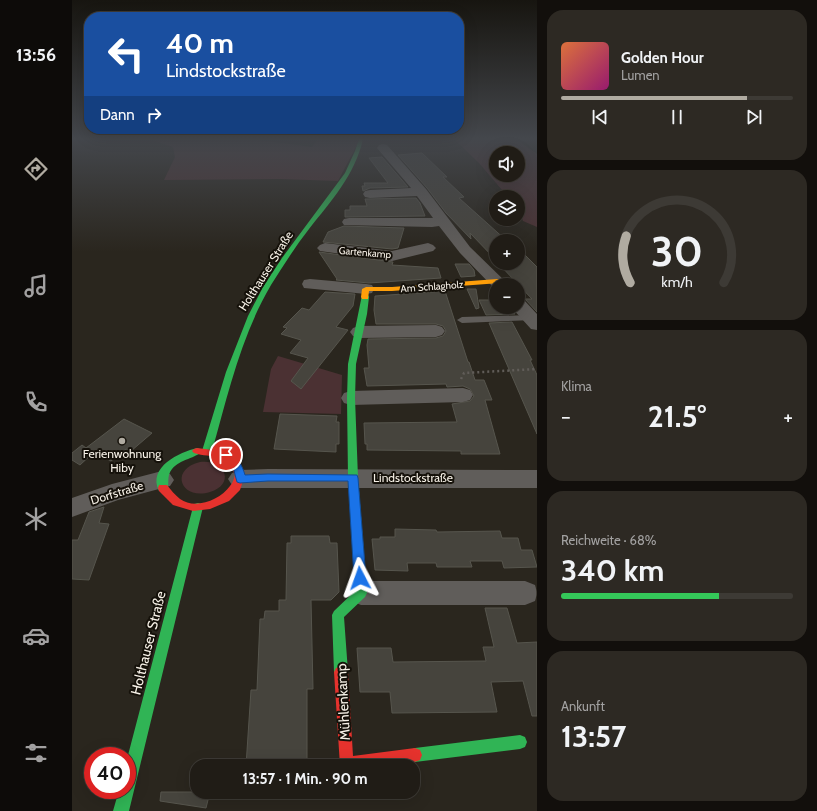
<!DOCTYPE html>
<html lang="de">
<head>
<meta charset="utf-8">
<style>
  body { margin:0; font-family:Cabin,sans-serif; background:#2d2923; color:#f1f3f6; height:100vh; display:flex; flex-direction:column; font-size:15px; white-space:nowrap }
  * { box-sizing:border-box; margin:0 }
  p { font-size:13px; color:#a2a1a1 }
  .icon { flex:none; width:22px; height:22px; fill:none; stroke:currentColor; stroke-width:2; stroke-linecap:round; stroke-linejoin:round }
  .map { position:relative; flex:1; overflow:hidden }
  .details { display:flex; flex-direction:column; gap:10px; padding:10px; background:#120f0c; width:280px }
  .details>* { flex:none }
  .top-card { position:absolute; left:12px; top:12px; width:380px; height:122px; border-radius:16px; box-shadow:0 4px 16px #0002,0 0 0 1px #3d3a35; background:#1a4fa0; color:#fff; overflow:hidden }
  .tools { position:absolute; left:417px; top:146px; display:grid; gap:8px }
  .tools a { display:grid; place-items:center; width:36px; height:36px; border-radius:50%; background:#201c16; box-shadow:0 4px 16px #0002,0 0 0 1px #3d3a35; font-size:20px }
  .speed { position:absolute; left:12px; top:747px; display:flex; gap:8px; font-size:20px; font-weight:700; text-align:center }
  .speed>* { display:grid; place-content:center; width:52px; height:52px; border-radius:50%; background:#201c16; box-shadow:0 4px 16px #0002,0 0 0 1px #3d3a35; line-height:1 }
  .speed .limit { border:6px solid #d22; background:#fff; color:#111 }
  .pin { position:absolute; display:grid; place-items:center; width:34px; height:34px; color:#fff; margin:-17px; border:2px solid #fff; border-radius:50%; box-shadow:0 1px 4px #0007 }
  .me { position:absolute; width:44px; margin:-22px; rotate:356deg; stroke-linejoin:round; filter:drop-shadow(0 0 3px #0008) }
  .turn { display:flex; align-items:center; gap:14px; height:84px; padding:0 16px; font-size:18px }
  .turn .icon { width:52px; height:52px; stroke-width:2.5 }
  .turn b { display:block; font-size:28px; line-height:34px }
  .then { display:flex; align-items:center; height:38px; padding:0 16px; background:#0003; gap:8px; font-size:15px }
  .big { font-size:30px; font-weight:700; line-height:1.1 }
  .details .card { flex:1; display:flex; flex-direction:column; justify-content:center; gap:6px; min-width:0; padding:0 14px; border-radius:16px; background:#2d2923 }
  .details .dial { align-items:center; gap:0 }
  .dial svg { height:104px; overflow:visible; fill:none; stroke:#3d3a35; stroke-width:7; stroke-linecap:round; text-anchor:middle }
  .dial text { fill:#f1f3f6; stroke:none }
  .song { display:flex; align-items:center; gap:12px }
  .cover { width:48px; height:48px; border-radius:6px; background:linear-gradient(135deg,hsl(20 70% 55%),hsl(320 70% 35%)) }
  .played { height:4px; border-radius:2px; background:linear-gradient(90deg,#b0aba1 80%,#3d3a35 80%) }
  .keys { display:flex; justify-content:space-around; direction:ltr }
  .heat { display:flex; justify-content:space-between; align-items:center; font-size:22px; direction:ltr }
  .charge { height:6px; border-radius:3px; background:linear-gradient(90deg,#34c759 68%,#3d3a35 0) }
  .trip { position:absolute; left:118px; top:759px; width:230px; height:40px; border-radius:16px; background:#201c16; box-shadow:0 4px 16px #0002,0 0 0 1px #3d3a35; font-weight:700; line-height:40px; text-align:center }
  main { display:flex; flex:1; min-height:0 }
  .menu { display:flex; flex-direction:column; width:72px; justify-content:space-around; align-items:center; background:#0d0b09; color:#a2a1a1 }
  .menu .icon { width:28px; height:28px }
  .menu .selected { color:#b0aba1 }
  .menu b { font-size:18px; color:#f1f3f6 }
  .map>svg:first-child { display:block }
  .green { fill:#4b3133; fill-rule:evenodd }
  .building { fill:#46443d; stroke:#56554d }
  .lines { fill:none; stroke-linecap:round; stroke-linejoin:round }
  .path { stroke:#615d59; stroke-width:2.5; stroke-dasharray:2 3; stroke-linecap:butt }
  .lane { fill:#605d5a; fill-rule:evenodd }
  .street { fill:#605d5a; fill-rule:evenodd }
  .fast { fill:#30b455; fill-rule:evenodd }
  .slow { fill:#ff9f0a; fill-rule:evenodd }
  .jam { fill:#e5322d; fill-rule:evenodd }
  .route { fill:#1a73e8; stroke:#114b97 }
  .poi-dot { fill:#b0aba1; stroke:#15110a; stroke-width:1.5 }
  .labels { text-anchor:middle; stroke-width:4; stroke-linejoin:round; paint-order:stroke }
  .far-street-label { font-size:10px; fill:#f8f2e8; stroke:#15110a }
  .street-label { font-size:12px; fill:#f8f2e8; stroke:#15110a }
  .poi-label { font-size:12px; fill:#f8f2e8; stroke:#15110a }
  .near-street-label { font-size:14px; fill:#f8f2e8; stroke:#15110a }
</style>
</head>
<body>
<main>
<nav class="menu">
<b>13:56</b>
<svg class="icon selected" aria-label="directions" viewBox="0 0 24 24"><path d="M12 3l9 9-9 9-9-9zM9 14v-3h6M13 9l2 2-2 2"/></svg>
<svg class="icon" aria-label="music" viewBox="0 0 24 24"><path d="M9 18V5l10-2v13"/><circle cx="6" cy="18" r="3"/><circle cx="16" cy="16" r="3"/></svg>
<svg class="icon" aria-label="phone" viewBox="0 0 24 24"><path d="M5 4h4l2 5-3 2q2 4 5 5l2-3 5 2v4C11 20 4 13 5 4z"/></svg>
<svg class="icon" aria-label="climate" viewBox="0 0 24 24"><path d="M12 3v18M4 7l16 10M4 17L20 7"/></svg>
<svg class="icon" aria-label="car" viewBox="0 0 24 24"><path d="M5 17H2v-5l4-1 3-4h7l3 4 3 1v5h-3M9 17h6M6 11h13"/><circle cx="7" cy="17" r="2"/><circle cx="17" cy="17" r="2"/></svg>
<svg class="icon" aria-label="filters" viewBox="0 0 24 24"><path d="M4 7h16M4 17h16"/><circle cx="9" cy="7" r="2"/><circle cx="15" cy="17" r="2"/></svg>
</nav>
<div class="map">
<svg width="465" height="811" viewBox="0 0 465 811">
  <rect width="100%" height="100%" fill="#2a261e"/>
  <!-- green -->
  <g class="green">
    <polygon points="77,139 181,139 240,147 246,139 286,139 286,143 266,181 208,179 92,180 103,157 101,147"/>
    <path d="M382,139H444L465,154V227L451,221L446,208V197H436L407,163ZM424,153H446V175H424Z"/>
    <polygon points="206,356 270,375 269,414 191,412 199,369"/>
    <path d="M128,462C153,459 164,484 138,492C110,501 96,470 128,462Z"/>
  </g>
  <!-- building -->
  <g class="building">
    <polygon points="350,153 375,177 371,177 392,197 387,198 435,241 424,241 424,260 398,233 399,239 374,213 355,188 326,155"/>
    <polygon points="310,157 336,187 298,188 291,191 290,186 293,186 292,183 316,183 297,158"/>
    <polygon points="344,198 348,203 353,216 273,217 273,210 278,210 278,206 295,206 293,199"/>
    <polygon points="272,226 332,228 326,248 320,249 251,242 256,232"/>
    <polygon points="247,252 321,262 320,265 366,268 369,278 297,283 264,280 265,279"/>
    <polygon points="446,252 450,252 465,267 465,312 453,299 460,299 426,263 446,263"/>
    <polygon points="383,264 397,264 402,270 403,276 389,277"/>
    <polygon points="395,289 404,289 407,308 404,309"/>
    <polygon points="373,291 396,362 397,362 403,380 412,380 420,400 413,400 428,454 389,454 389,451 295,450 295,444 293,444 292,423 385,422 380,404 398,401 402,396 398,389 391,386 375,387 374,384 295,386 292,368 297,368 295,345 296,339 364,338 371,336 374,331 371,326 364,324 304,324 302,310 303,296"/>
    <polygon points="253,292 283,294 281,306 264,327 276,330 229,389 219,381 236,358 218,353 229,340 209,334 215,328 211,327 230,308 237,310"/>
    <polygon points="407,300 424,300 424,307 438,307 443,314 414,315"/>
    <polygon points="440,322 460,360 458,360 465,375 465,434 417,323"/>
    <polygon points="208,414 265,416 264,422 267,422 267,444 264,444 264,452 202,449"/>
    <polygon points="52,419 80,433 59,451 54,449 39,461 22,452 8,465 0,460 0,453 10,445 14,448"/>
    <polygon points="32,507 27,523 37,524 17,580 0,579 0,540 6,540 17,512"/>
    <polygon points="323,529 364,530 365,532 428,531 430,538 446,538 449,550 460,550 465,567 432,568 430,561 398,561 400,567 365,567 364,563 335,563 336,571 303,570 300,539 308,539 308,537 323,537"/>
    <polygon points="219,536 257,536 258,543 265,543 267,592 259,600 239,600 241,689 235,689 235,766 174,766 179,690 185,690 188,619 192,619 193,611 207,611 207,600 214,600 215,543 219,543"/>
    <polygon points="413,608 435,608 445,643 465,642 465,716 460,716 451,681 419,682 425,712 320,713 318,692 288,692 285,648 319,648 321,662 414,661 411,647 422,647"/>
    <polygon points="89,792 138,792 134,808 88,801"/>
    <rect x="173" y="792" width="23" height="4"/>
  </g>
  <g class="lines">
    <!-- path -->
    <polyline class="path" points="389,379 392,373 465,369"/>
    <!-- lane -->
    <polygon class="lane" points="458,315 463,318 461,320 390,323 385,320 390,317"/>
    <!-- street -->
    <g class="street">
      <polygon points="311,144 315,145 354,189 398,247 437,285 424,285 423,289 388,253 367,226 360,227 272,225 270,222 272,219 277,218 361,218 345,196 298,198 293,197 291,194 293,191 298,190 339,188 305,148 307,145"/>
      <polygon points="253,243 320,251 356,243 361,245 364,248 361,251 320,261 248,251 245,248 248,245"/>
      <polygon points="238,279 294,284 300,285 302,289 300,293 294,294 232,288 230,284 232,280"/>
      <polygon points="446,299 452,300 465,314 465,330 459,329 439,307 446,307"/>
      <polygon points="364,325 370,327 373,331 370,335 364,337 287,338 281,336 278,332 281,328 287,326"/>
      <polygon points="391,388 398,390 401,395 398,400 391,402 279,405 272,403 269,398 272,393 279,391"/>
      <polygon points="196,469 465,470 465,488 168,488 160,485 156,479 160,473 168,470"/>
      <polygon points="90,471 98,474 102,480 98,486 46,500 0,517 0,498 40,484"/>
      <path d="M289,581H453L463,585C465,591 465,595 463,601L453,605H289L279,601L275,593L279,585Z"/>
    </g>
    <!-- fast -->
    <g class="fast">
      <path d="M287,139H291C283,175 259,201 237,229C223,247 211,266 199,285C169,336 156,394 140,451L138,453H132L130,451L154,372L176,316L191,287L210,258L273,173L283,151Z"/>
      <polygon points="290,295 296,295 297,297 295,314 284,364 283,398 286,478 295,593 293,597 272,617 276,672 274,676 269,678 264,676 262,672 260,615 262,611 283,591 276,478 275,398 276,364"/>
      <path d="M125,448L128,449L130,451C125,458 108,459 100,469C94,476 98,484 95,491H87C75,467 108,452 125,448Z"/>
      <polygon points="126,503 130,504 131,507 57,811 41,811 47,790 55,790 55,759 121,507 122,504"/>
      <polygon points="448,735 453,737 455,742 453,747 448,749 343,762 338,760 336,755 338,750 343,748"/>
    </g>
    <!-- slow -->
    <polygon class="slow" points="425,279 428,279 428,283 320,291 297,291 296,299 290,299 289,297 290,289 294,287 320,287"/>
    <!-- jam -->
    <g class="jam">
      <path d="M125,448L149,451L166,460L173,475L168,490L157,501L138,509L121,511L101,505L87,491L86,488L87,485H95C99,490 103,495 108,499C123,510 148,500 158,486C161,483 162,478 163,475C153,451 141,459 122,453L120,451L122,449Z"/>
      <path d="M269,666L274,668L276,672L281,756L343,748L348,750L350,755L348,760C325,769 292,766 268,766L262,672L264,668Z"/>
    </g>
  </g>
  <!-- sky -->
  <linearGradient id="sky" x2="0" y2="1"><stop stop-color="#171510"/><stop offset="0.55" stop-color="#44474c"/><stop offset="1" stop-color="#44474c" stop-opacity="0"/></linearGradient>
  <rect width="465" height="252" fill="url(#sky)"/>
  <!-- route -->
  <path class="route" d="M154,451C165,455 170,465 173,475L196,474L285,475L286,478L294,578L292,582L288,583L284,582L282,578L276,481H196L168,483L165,482L161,467L149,455Z"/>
  <!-- markers -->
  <circle class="poi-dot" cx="50" cy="441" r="4"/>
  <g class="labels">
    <!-- far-street labels -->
    <g class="far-street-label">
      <text transform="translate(293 252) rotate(5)" y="4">Gartenkamp</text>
      <text transform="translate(360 286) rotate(-4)" y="4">Am Schlagholz</text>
    </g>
    <!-- street labels -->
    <g class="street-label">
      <text transform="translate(194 271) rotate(-58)" y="4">Holthauser Straße</text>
      <text x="341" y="482">Lindstockstraße</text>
      <text transform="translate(45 493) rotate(-17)" y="4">Dorfstraße</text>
    </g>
    <!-- poi labels -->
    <g class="poi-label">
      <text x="50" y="458">Ferienwohnung<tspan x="50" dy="14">Hiby</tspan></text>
    </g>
    <!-- near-street labels -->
    <g class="near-street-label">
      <text transform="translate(76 643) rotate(-76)" y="5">Holthauser Straße</text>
      <text transform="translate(271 702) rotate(-93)" y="5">Mühlenkamp</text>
    </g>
  </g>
</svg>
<div class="tools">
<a><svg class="icon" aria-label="sound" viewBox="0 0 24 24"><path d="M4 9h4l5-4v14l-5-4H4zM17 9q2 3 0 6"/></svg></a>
<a><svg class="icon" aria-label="layers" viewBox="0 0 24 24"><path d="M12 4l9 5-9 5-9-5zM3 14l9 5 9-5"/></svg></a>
<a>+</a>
<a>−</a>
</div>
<div class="speed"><div class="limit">40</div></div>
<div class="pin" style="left:154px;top:455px;background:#d93025"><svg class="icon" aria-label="arrive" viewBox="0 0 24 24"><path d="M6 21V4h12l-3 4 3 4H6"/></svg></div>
<svg class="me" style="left:288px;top:578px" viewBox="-20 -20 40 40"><path d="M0-17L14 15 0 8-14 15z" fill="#1a73e8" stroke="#fff" stroke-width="4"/></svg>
<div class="trip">13:57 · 1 Min. · 90 m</div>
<div class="top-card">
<div class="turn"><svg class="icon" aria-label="left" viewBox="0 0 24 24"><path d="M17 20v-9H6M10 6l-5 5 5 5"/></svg><div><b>40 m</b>Lindstockstraße</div></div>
<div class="then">Dann<svg class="icon" aria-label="right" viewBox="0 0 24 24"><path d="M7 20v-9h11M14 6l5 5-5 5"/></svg></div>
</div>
</div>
<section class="details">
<div class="card">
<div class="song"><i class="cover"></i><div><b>Golden Hour</b><p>Lumen</p></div></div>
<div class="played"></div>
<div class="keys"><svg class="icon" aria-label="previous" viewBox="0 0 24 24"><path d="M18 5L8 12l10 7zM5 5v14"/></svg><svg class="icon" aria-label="pause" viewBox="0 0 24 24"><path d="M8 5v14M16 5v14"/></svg><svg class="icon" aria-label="next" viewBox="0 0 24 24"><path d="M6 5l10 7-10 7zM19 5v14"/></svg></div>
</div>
<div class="card dial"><svg viewBox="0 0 100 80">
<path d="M14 69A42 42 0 1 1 86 69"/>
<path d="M14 69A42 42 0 0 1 11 33" stroke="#b0aba1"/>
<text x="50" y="56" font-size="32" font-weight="700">30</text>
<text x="50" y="72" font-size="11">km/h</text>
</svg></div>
<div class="card"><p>Klima</p>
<div class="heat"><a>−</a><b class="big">21.5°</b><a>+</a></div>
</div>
<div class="card"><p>Reichweite · 68%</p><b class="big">340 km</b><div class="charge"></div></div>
<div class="card"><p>Ankunft</p><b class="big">13:57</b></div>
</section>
</main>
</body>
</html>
